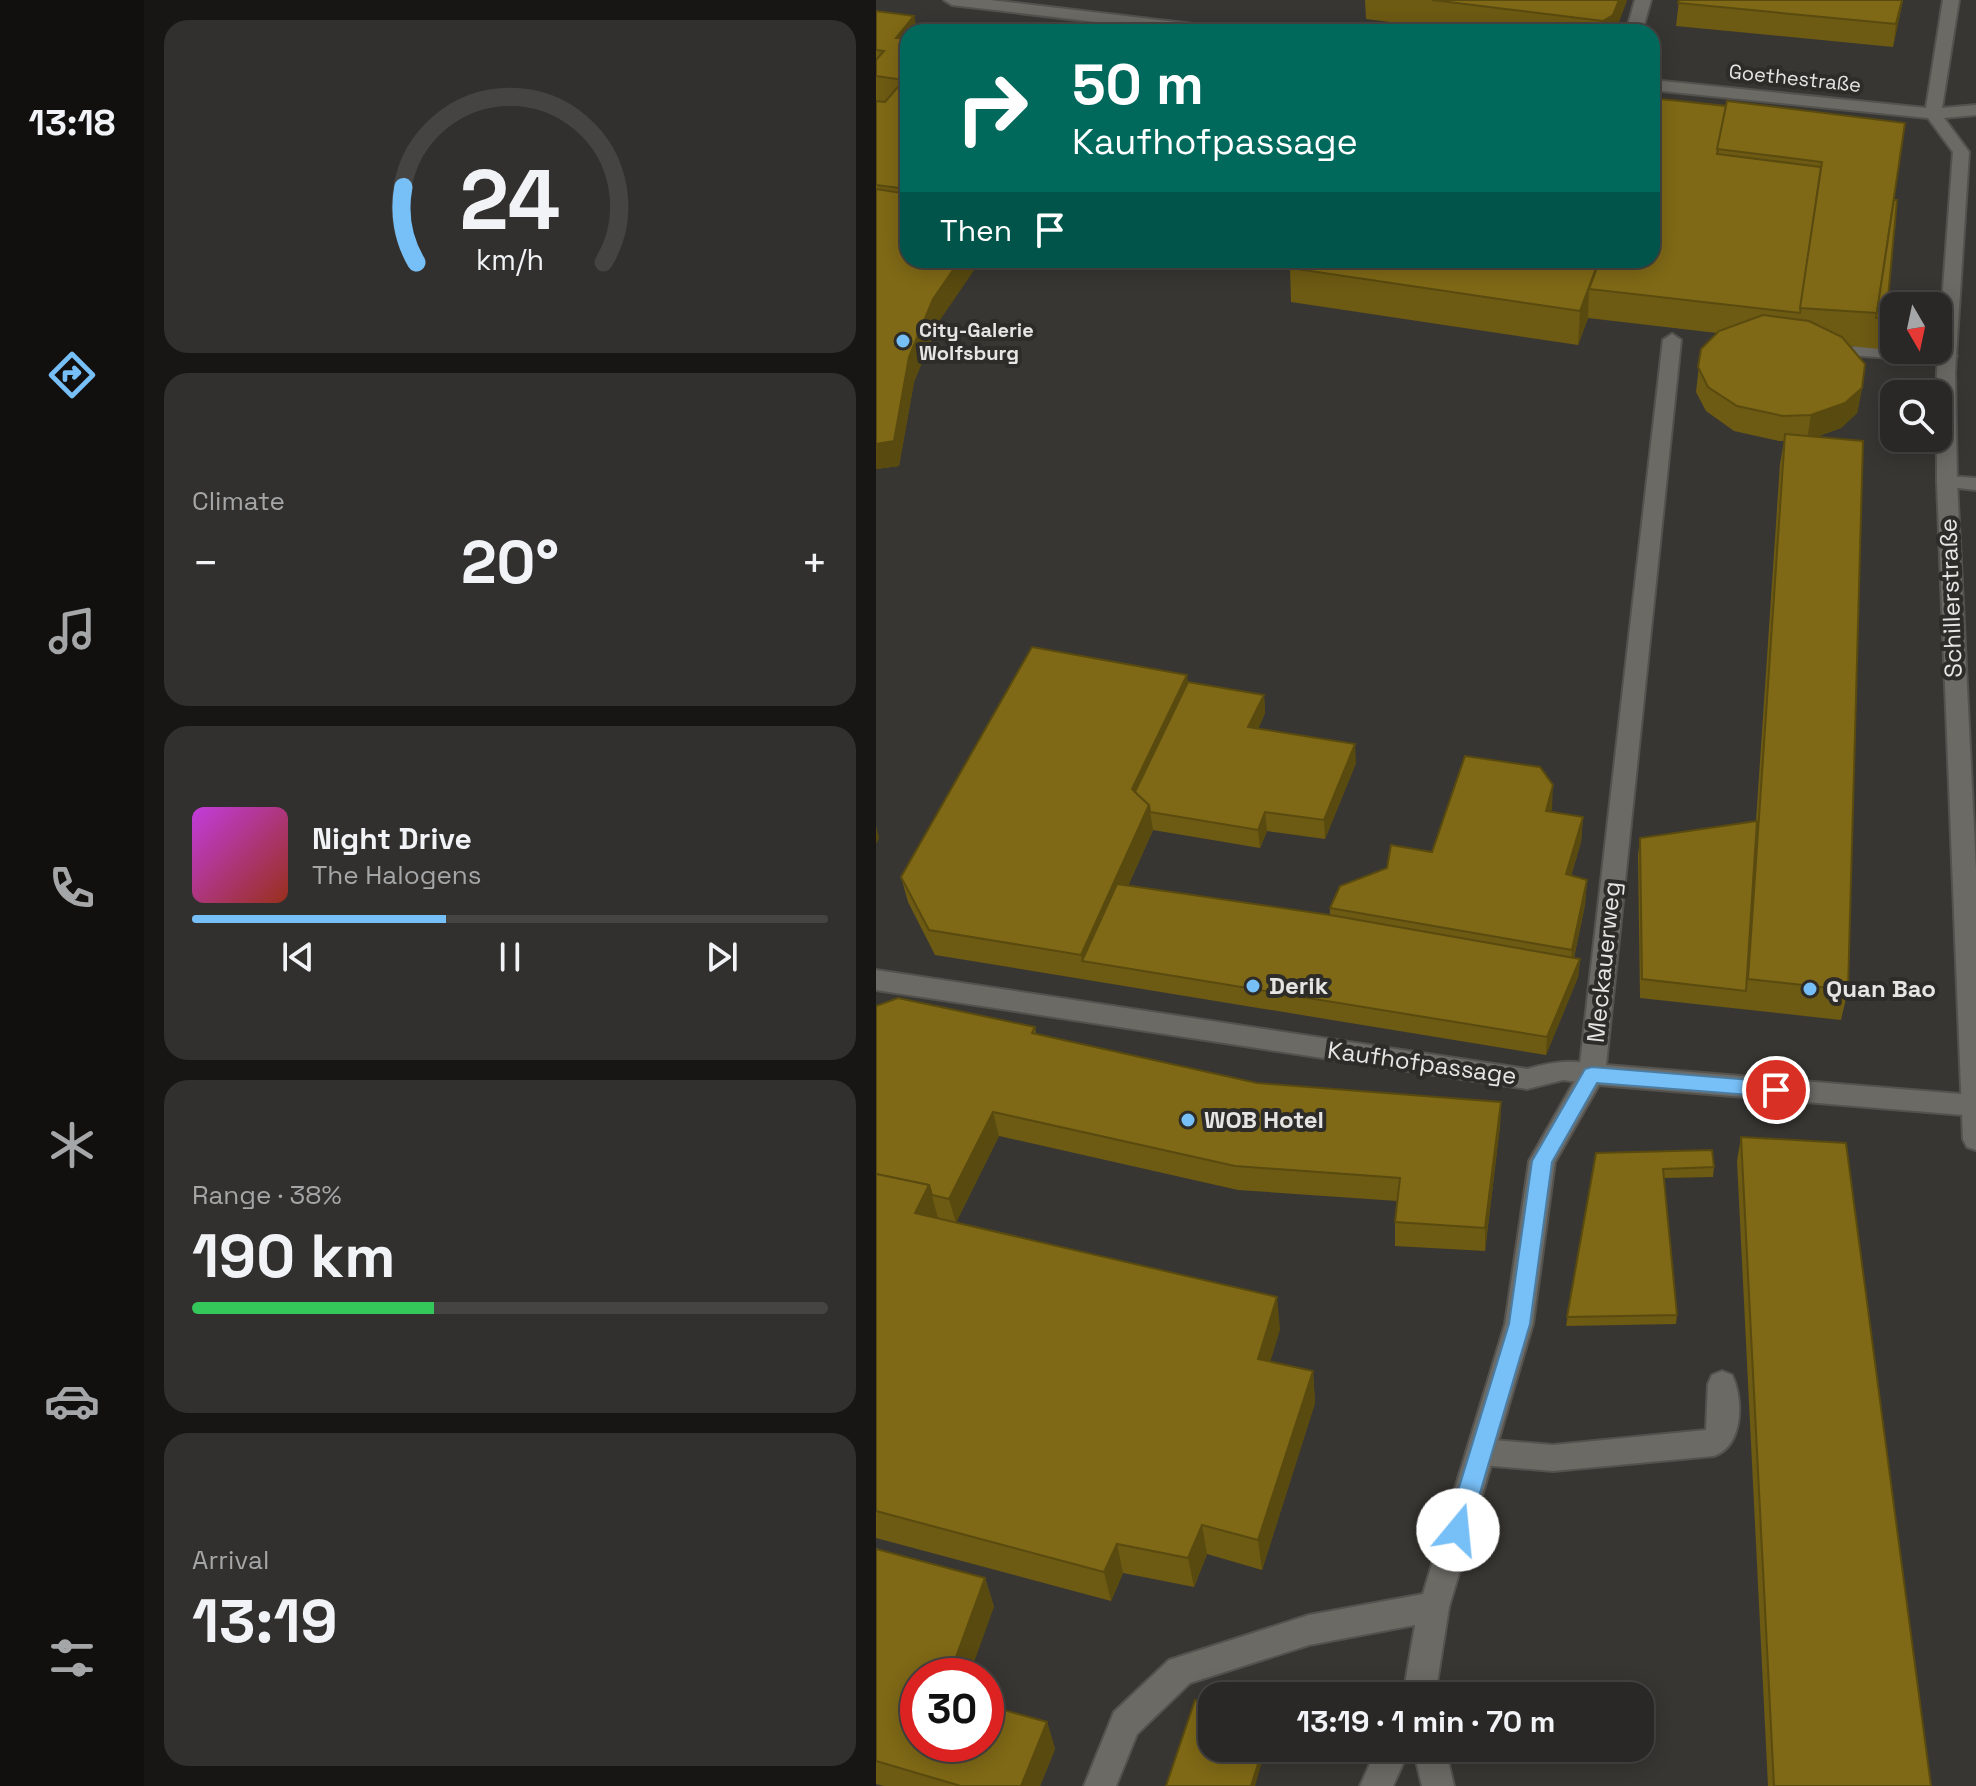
<!DOCTYPE html>
<html lang="en">
<head>
<meta charset="utf-8">
<style>
  body { margin:0; font-family:"Space Grotesk",sans-serif; background:#32302e; color:#f1f3f6; height:100vh; display:flex; flex-direction:column; font-size:30px; white-space:nowrap }
  * { box-sizing:border-box; margin:0 }
  p { font-size:26px; color:#a5a6a7 }
  .icon { flex:none; width:44px; height:44px; fill:none; stroke:currentColor; stroke-width:2; stroke-linecap:round; stroke-linejoin:round }
  .map { position:relative; flex:1; overflow:hidden }
  .sheet { display:flex; flex-direction:column; gap:20px; padding:20px; background:#171615; width:732px }
  .sheet>* { flex:none }
  .banner { position:absolute; left:24px; top:24px; width:760px; height:244px; border-radius:24px; box-shadow:0 4px 20px #0003,0 0 0 2px #464443; background:#00695c; color:#fff; overflow:hidden }
  .needle { width:52px; rotate:171deg }
  .fabs { position:absolute; left:1004px; top:292px; display:grid; gap:16px }
  .fabs a { display:grid; place-items:center; width:72px; height:72px; border-radius:16px; background:#2a2826; box-shadow:0 4px 20px #0003,0 0 0 2px #464443; font-size:40px }
  .speed { position:absolute; left:24px; top:1658px; display:flex; gap:16px; font-size:40px; font-weight:700; text-align:center }
  .speed>* { display:grid; place-content:center; width:104px; height:104px; border-radius:50%; background:#2a2826; box-shadow:0 4px 20px #0003,0 0 0 2px #464443; line-height:1 }
  .speed .limit { border:12px solid #d22; background:#fff; color:#111 }
  .pin { position:absolute; display:grid; place-items:center; width:68px; height:68px; color:#fff; margin:-34px; border:4px solid #fff; border-radius:50%; box-shadow:0 2px 8px #0007 }
  .me { position:absolute; width:88px; margin:-44px; rotate:17deg; stroke-linejoin:round; filter:drop-shadow(0 0 6px #0008) }
  .turn { display:flex; align-items:center; gap:28px; height:168px; padding:0 40px; font-size:36px }
  .turn .icon { width:104px; height:104px; stroke-width:2.5 }
  .turn b { display:block; font-size:56px; line-height:68px }
  .then { display:flex; align-items:center; height:76px; padding:0 40px; background:#0003; gap:16px; font-size:30px }
  .big { font-size:60px; font-weight:700; line-height:1.1 }
  .sheet .tile { flex:1; display:flex; flex-direction:column; justify-content:center; gap:12px; min-width:0; padding:0 28px; border-radius:24px; background:#32302e }
  .sheet .dial { align-items:center; gap:0 }
  .dial svg { height:208px; overflow:visible; fill:none; stroke:#464443; stroke-width:7; stroke-linecap:round; text-anchor:middle }
  .dial text { fill:#f1f3f6; stroke:none }
  .song { display:flex; align-items:center; gap:24px }
  .cover { width:96px; height:96px; border-radius:12px; background:linear-gradient(135deg,hsl(290 70% 55%),hsl(10 70% 35%)) }
  .played { height:8px; border-radius:4px; background:linear-gradient(90deg,#77bff7 40%,#464443 40%) }
  .keys { display:flex; justify-content:space-around; direction:ltr }
  .heat { display:flex; justify-content:space-between; align-items:center; font-size:44px; direction:ltr }
  .charge { height:12px; border-radius:6px; background:linear-gradient(90deg,#34c759 38%,#464443 0) }
  .trip { position:absolute; left:322px; top:1682px; width:456px; height:80px; border-radius:24px; background:#2a2826; box-shadow:0 4px 20px #0003,0 0 0 2px #464443; font-weight:700; line-height:80px; text-align:center }
  main { display:flex; flex:1; min-height:0 }
  .dock { display:flex; flex-direction:column; width:144px; justify-content:space-around; align-items:center; background:#11100f; color:#a5a6a7 }
  .dock .icon { width:56px; height:56px }
  .dock .current { color:#77bff7 }
  .dock b { font-size:36px; color:#f1f3f6 }
  .map>svg:first-child { display:block }
  .lines { fill:none; stroke-linecap:round; stroke-linejoin:round }
  .service-casing { stroke:#53524e; stroke-width:4 }
  .pedestrian-casing { stroke:#53524e; stroke-width:4 }
  .minor-casing { stroke:#53524e; stroke-width:4 }
  .tertiary-casing { stroke:#53524e; stroke-width:4 }
  .service { fill:#6b6a65; fill-rule:evenodd }
  .pedestrian { fill:#6b6a65; fill-rule:evenodd }
  .minor { fill:#6b6a65; fill-rule:evenodd }
  .tertiary { fill:#6b6a65; fill-rule:evenodd }
  .wall { fill:#6d5a13 }
  .shaded-wall { fill:#594a0f }
  .building { fill:#7f6916; stroke:#594a0f; stroke-width:2 }
  .route { fill:#77bff7; stroke:#4d7ca1; stroke-width:2 }
  .poi-dot { fill:#77bff7; stroke:#2e2c28; stroke-width:3 }
  .labels { text-anchor:middle; stroke-width:8; stroke-linejoin:round; paint-order:stroke }
  .far-street-label { font-size:20px; fill:#e6e5e3; stroke:#2e2c28 }
  .far-poi-label { font-size:20px; font-weight:bold; fill:#e6e5e3; stroke:#2e2c28; text-anchor:start }
  .street-label { font-size:24px; fill:#e6e5e3; stroke:#2e2c28 }
  .poi-label { font-size:24px; font-weight:bold; fill:#e6e5e3; stroke:#2e2c28; text-anchor:start }
</style>
</head>
<body>
<main>
<nav class="dock">
<b>13:18</b>
<svg class="icon current" aria-label="directions" viewBox="0 0 24 24"><path d="M12 3l9 9-9 9-9-9zM9 14v-3h6M13 9l2 2-2 2"/></svg>
<svg class="icon" aria-label="music" viewBox="0 0 24 24"><path d="M9 18V5l10-2v13"/><circle cx="6" cy="18" r="3"/><circle cx="16" cy="16" r="3"/></svg>
<svg class="icon" aria-label="phone" viewBox="0 0 24 24"><path d="M5 4h4l2 5-3 2q2 4 5 5l2-3 5 2v4C11 20 4 13 5 4z"/></svg>
<svg class="icon" aria-label="climate" viewBox="0 0 24 24"><path d="M12 3v18M4 7l16 10M4 17L20 7"/></svg>
<svg class="icon" aria-label="car" viewBox="0 0 24 24"><path d="M5 17H2v-5l4-1 3-4h7l3 4 3 1v5h-3M9 17h6M6 11h13"/><circle cx="7" cy="17" r="2"/><circle cx="17" cy="17" r="2"/></svg>
<svg class="icon" aria-label="filters" viewBox="0 0 24 24"><path d="M4 7h16M4 17h16"/><circle cx="9" cy="7" r="2"/><circle cx="15" cy="17" r="2"/></svg>
</nav>
<section class="sheet">
<div class="tile dial"><svg viewBox="0 0 100 80">
<path d="M14 69A42 42 0 1 1 86 69"/>
<path d="M14 69A42 42 0 0 1 9 40" stroke="#77bff7"/>
<text x="50" y="56" font-size="32" font-weight="700">24</text>
<text x="50" y="72" font-size="11">km/h</text>
</svg></div>
<div class="tile"><p>Climate</p>
<div class="heat"><a>−</a><b class="big">20°</b><a>+</a></div>
</div>
<div class="tile">
<div class="song"><i class="cover"></i><div><b>Night Drive</b><p>The Halogens</p></div></div>
<div class="played"></div>
<div class="keys"><svg class="icon" aria-label="previous" viewBox="0 0 24 24"><path d="M18 5L8 12l10 7zM5 5v14"/></svg><svg class="icon" aria-label="pause" viewBox="0 0 24 24"><path d="M8 5v14M16 5v14"/></svg><svg class="icon" aria-label="next" viewBox="0 0 24 24"><path d="M6 5l10 7-10 7zM19 5v14"/></svg></div>
</div>
<div class="tile"><p>Range · 38%</p><b class="big">190 km</b><div class="charge"></div></div>
<div class="tile"><p>Arrival</p><b class="big">13:19</b></div>
</section>
<div class="map">
<svg width="1100" height="1786" viewBox="0 0 1100 1786">
  <rect width="100%" height="100%" fill="#383632"/>
  <g class="lines">
    <defs>
      <g id="service">
        <polygon points="759,0 775,0 766,32 750,32"/>
        <polygon points="980,345 1072,350 1081,356 1072,362 973,355 971,351"/>
        <path d="M846,1371L856,1375C868,1400 867,1446 838,1456L677,1471L605,1465L595,1461L590,1452L595,1443L605,1439L677,1445L830,1430L832,1384L836,1375Z"/>
        <polygon points="558,1592 569,1597 573,1607 559,1696 527,1696 539,1625 433,1645 314,1683 261,1734 240,1786 208,1786 238,1712 293,1660 433,1615"/>
        <polygon points="501,1748 534,1748 517,1786 484,1786"/>
        <polygon points="537,1748 569,1748 578,1786 546,1786"/>
      </g>
      <path id="pedestrian" d="M0,970L651,1069C677,1062 698,1058 725,1067L729,1074L725,1081L716,1084L687,1080L651,1089L0,990Z"/>
      <g id="minor">
        <polygon points="796,334 805,340 730,1065 1097,1095 1100,1096 1100,1116 723,1085 679,1162 657,1324 573,1607 569,1617 558,1622 547,1617 543,1607 629,1324 653,1161 703,1073 787,340"/>
        <polygon points="1071,476 1100,478 1100,490 1064,486 1061,482"/>
      </g>
      <g id="tertiary">
        <polygon points="68,0 114,0 342,27 350,32 303,32 76,5"/>
        <polygon points="1067,0 1083,0 1066,108 1100,105 1100,115 1068,118 1093,152 1079,372 1081,482 1100,870 1100,1150 1091,1147 1087,1139 1061,482 1061,372 1077,152 1052,118 776,90 776,80 1050,108"/>
      </g>
    </defs>
    <!-- service casing -->
    <use href="#service" class="service-casing"/>
    <!-- pedestrian casing -->
    <use href="#pedestrian" class="pedestrian-casing"/>
    <!-- minor casing -->
    <use href="#minor" class="minor-casing"/>
    <!-- tertiary casing -->
    <use href="#tertiary" class="tertiary-casing"/>
    <!-- service -->
    <use href="#service" class="service"/>
    <!-- pedestrian -->
    <use href="#pedestrian" class="pedestrian"/>
    <!-- minor -->
    <use href="#minor" class="minor"/>
    <!-- tertiary -->
    <use href="#tertiary" class="tertiary"/>
  </g>
  <!-- wall -->
  <g class="wall">
    <polygon points="489,0 751,0 739,32 593,32 490,19"/>
    <polygon points="803,0 1027,0 1017,47 800,26"/>
    <polygon points="0,11 38,16 41,32 32,32 32,260 62,323 38,382 23,466 0,469"/>
    <polygon points="850,106 1018,200 1010,320 1004,349 974,346 986,388 981,413 965,428 940,437 972,990 965,1020 764,998 762,856 764,838 880,821 904,464 908,441 903,441 858,431 830,411 820,392 825,349 841,333 712,318 702,345 415,302 414,268"/>
    <polygon points="312,682 388,695 389,713 382,729 480,763 449,839 391,831 384,848 277,830 252,886 454,915 454,908 556,852 675,812 707,817 705,842 695,876 711,880 709,905 698,958 704,959 702,977 670,1055 59,955 32,902 25,877"/>
    <polygon points="0,1006 159,1027 160,1034 381,1083 625,1102 624,1126 609,1251 519,1246 519,1222 521,1201 362,1190 123,1136 80,1222 404,1329 394,1361 437,1371 439,1403 386,1570 331,1554 318,1587 247,1573 235,1601 0,1538"/>
    <polygon points="865,1137 1055,1786 892,1786 861,1161"/>
    <polygon points="720,1153 838,1167 837,1177 788,1178 801,1315 800,1324 690,1326"/>
    <polygon points="0,1549 109,1578 118,1607 42,1744 171,1722 179,1749 164,1786 8,1786 0,1784"/>
  </g>
  <!-- shaded-wall -->
  <g class="shaded-wall">
    <polygon points="743,0 751,0 739,32 726,32 727,21"/>
    <polygon points="1026,0 1027,0 1017,47 1020,24"/>
    <polygon points="38,16 41,32 32,32 32,57 20,38"/>
    <polygon points="84,260 105,260 62,323 38,382 23,466 0,469 0,444 33,357 57,299"/>
    <polygon points="723,260 733,260 713,289 712,318 702,345 704,311"/>
    <polygon points="986,388 981,413 965,428 931,440 935,415"/>
    <polygon points="311,675 314,700 265,803 256,789"/>
    <polygon points="388,695 389,713 374,746 372,727"/>
    <polygon points="479,744 480,763 449,839 448,820"/>
    <polygon points="677,785 676,810 668,836 670,811"/>
    <polygon points="273,805 277,830 217,963 206,961 205,955"/>
    <polygon points="389,812 391,831 384,848 382,830"/>
    <polygon points="707,817 705,842 688,899 690,874"/>
    <polygon points="0,826 3,838 0,844"/>
    <polygon points="711,880 709,905 694,975 696,950"/>
    <polygon points="704,959 702,977 670,1055 671,1037"/>
    <polygon points="625,1102 624,1126 609,1251 609,1228"/>
    <polygon points="117,1112 123,1136 80,1223 73,1199"/>
    <polygon points="53,1185 62,1218 39,1213"/>
    <polygon points="401,1297 404,1329 386,1390 382,1359"/>
    <polygon points="437,1371 439,1403 386,1570 382,1540"/>
    <polygon points="326,1525 331,1554 318,1587 312,1558"/>
    <polygon points="241,1544 247,1573 235,1601 228,1572"/>
    <polygon points="109,1578 118,1607 93,1676 73,1676"/>
    <polygon points="171,1722 179,1749 164,1786 145,1786"/>
    <polygon points="387,1748 390,1748 379,1786 375,1786"/>
  </g>
  <!-- building -->
  <g class="building">
    <polygon points="556,0 743,0 737,15 727,21"/>
    <polygon points="803,0 1026,0 1020,24 802,3"/>
    <polygon points="0,11 38,16 20,38 32,39 32,189 0,185 0,101 9,102 28,80 0,76 0,60 8,51 0,50"/>
    <polygon points="776,98 850,106 841,154 945,167 924,313 713,289 724,260 776,260"/>
    <polygon points="851,101 1029,123 1001,313 924,308 946,162 841,149"/>
    <polygon points="0,189 32,194 32,260 84,260 57,299 33,357 18,441 0,444"/>
    <polygon points="1018,200 1021,200 1010,320 1000,318"/>
    <polygon points="418,260 723,260 704,311 414,268"/>
    <polygon points="887,315 933,321 966,337 989,364 986,388 969,403 935,415 907,416 861,406 832,387 822,367 825,349 843,331"/>
    <polygon points="909,434 987,441 972,990 872,979"/>
    <polygon points="156,647 311,675 256,789 273,805 205,955 53,930 25,877"/>
    <polygon points="312,682 388,695 372,727 479,744 448,820 389,812 382,830 274,812 273,805 259,792"/>
    <polygon points="589,756 664,767 677,785 670,811 707,817 690,874 711,880 696,950 454,908 464,886 511,868 515,845 556,852"/>
    <polygon points="881,821 870,991 766,979 764,838"/>
    <polygon points="241,884 454,915 704,959 671,1037 206,961"/>
    <polygon points="22,998 159,1027 156,1033 381,1083 625,1102 609,1228 519,1222 524,1178 359,1166 117,1112 73,1199 56,1195 53,1185 0,1174 0,1006"/>
    <polygon points="865,1137 970,1143 1055,1786 898,1786"/>
    <polygon points="836,1150 838,1167 787,1169 801,1315 691,1317 720,1153"/>
    <polygon points="0,1174 53,1185 39,1213 401,1297 382,1359 437,1371 382,1540 326,1525 312,1558 241,1544 228,1572 0,1511"/>
    <polygon points="0,1549 109,1578 73,1676 42,1676 42,1744 110,1744 110,1705 171,1722 145,1786 85,1786 0,1761"/>
    <polygon points="319,1700 336,1704 336,1748 387,1748 375,1786 290,1786"/>
  </g>
  <!-- route -->
  <polygon class="route" points="716,1067 900,1082 910,1090 900,1097 721,1083 676,1162 654,1324 593,1530 590,1537 582,1540 574,1537 570,1530 633,1324 656,1161 709,1069"/>
  <!-- markers -->
  <g class="poi-dot">
    <circle cx="27" cy="341" r="8"/>
    <circle cx="377" cy="986" r="8"/>
    <circle cx="934" cy="989" r="8"/>
    <circle cx="312" cy="1120" r="8"/>
  </g>
  <g class="labels">
    <!-- far-street labels -->
    <g class="far-street-label">
      <text transform="translate(919 78) rotate(6)" y="7">Goethestraße</text>
    </g>
    <!-- far-poi labels -->
    <g class="far-poi-label">
      <text x="43" y="337">City-Galerie<tspan x="43" dy="23">Wolfsburg</tspan></text>
    </g>
    <!-- street labels -->
    <g class="street-label">
      <text transform="translate(1075 598) rotate(-92)" y="8">Schillerstraße</text>
      <text transform="translate(728 962) rotate(-84)" y="8">Meckauerweg</text>
      <text transform="translate(546 1063) rotate(8)" y="8">Kaufhofpassage</text>
    </g>
    <!-- poi labels -->
    <g class="poi-label">
      <text x="393" y="994">Derik</text>
      <text x="950" y="997">Quan Bao</text>
      <text x="328" y="1128">WOB Hotel</text>
    </g>
  </g>
</svg>
<div class="fabs">
<a><svg class="needle" viewBox="-14 -14 28 28"><path d="M0-13l5 13h-10z" fill="#e53935"/><path d="M0 13l5-13h-10z" fill="#a5a6a7"/></svg></a>
<a><svg class="icon" aria-label="search" viewBox="0 0 24 24"><circle cx="10" cy="10" r="6"/><path d="M15 15l6 6"/></svg></a>
</div>
<div class="speed"><div class="limit">30</div></div>
<div class="pin" style="left:900px;top:1090px;background:#d93025"><svg class="icon" aria-label="arrive" viewBox="0 0 24 24"><path d="M6 21V4h12l-3 4 3 4H6"/></svg></div>
<svg class="me" style="left:582px;top:1530px" viewBox="-20 -20 40 40"><circle r="19" fill="#fff"/><path d="M0-13L10 11 0 6-10 11z" fill="#77bff7"/></svg>
<div class="trip">13:19 · 1 min · 70 m</div>
<div class="banner">
<div class="turn"><svg class="icon" aria-label="right" viewBox="0 0 24 24"><path d="M7 20v-9h11M14 6l5 5-5 5"/></svg><div><b>50 m</b>Kaufhofpassage</div></div>
<div class="then">Then<svg class="icon" aria-label="arrive" viewBox="0 0 24 24"><path d="M6 21V4h12l-3 4 3 4H6"/></svg></div>
</div>
</div>
</main>
</body>
</html>
